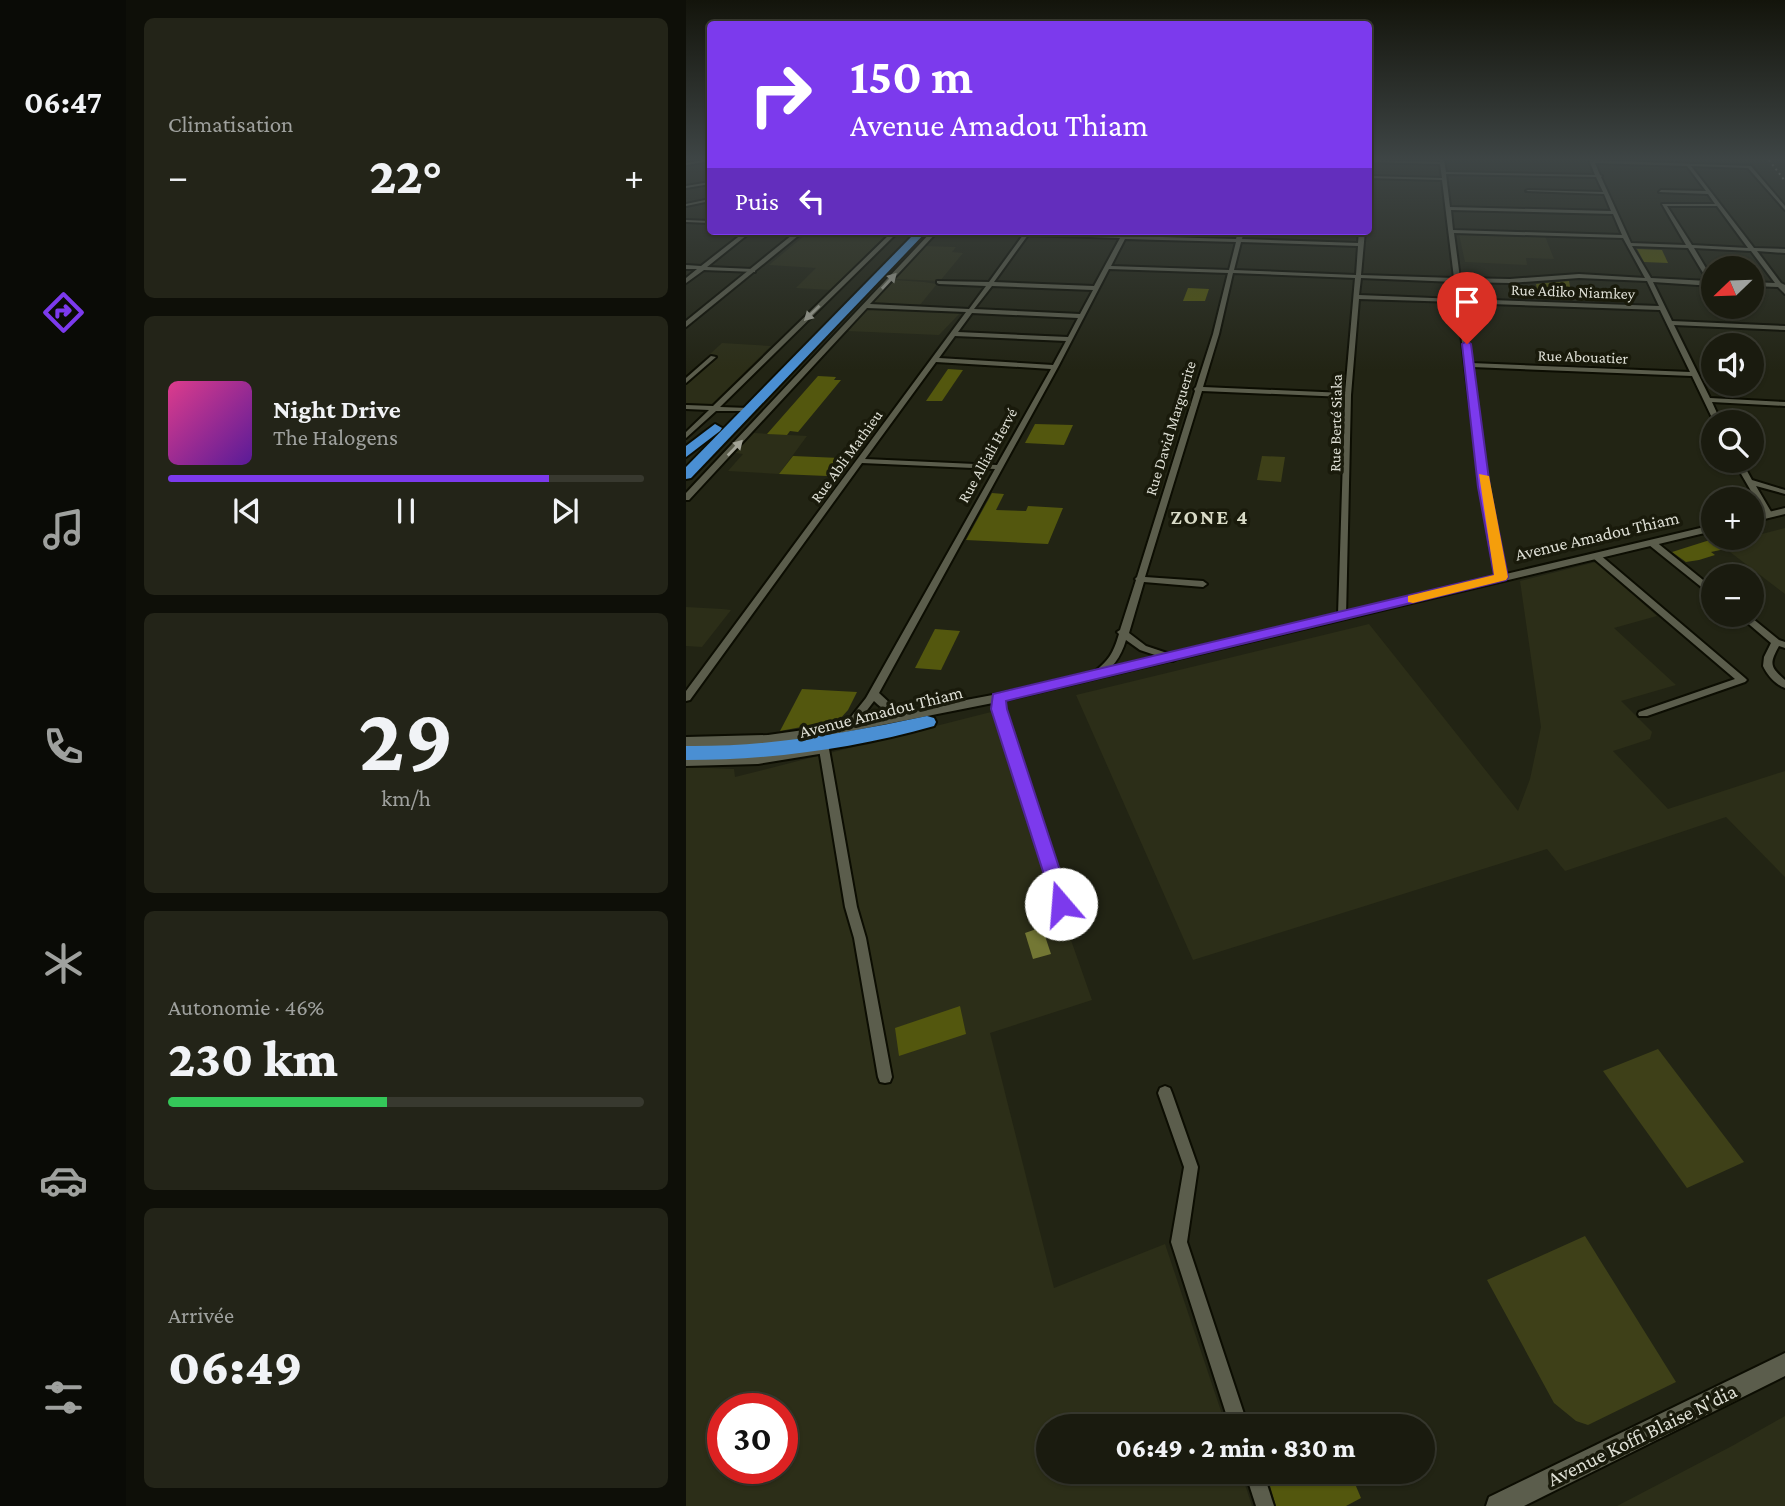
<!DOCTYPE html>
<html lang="fr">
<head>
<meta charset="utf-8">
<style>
  body { margin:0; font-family:"Crimson Pro",serif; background:#232418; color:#f1f3f6; height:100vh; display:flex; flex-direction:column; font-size:26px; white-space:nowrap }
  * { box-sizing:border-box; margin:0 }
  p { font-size:23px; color:#9fa19e }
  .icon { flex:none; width:38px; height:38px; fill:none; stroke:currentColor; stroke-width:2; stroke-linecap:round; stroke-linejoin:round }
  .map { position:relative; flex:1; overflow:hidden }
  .side { display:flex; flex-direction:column; gap:18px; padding:18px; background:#0e0f08; width:560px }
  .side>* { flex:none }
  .top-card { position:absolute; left:21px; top:21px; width:665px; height:214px; border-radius:7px; box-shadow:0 2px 5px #0004,0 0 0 2px #38392f; background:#7c3aed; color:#fff; overflow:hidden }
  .needle { width:46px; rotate:247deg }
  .controls { position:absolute; left:1015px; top:256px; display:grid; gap:14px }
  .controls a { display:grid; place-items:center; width:63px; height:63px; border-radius:50%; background:#1a1b0f; box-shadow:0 2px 5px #0004,0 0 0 2px #38392f; font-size:35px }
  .speed { position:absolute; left:21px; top:1393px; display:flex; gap:14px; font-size:35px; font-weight:700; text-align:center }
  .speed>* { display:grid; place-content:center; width:91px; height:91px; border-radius:50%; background:#1a1b0f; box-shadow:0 2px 5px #0004,0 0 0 2px #38392f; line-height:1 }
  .speed .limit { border:10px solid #d22; background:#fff; color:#111 }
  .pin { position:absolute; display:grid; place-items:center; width:60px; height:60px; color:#fff; margin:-72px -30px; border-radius:50% 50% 50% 0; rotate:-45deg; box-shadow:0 0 7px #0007 }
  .pin .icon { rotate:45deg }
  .me { position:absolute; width:77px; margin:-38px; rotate:342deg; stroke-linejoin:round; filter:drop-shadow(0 0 5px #0008) }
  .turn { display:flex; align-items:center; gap:24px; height:147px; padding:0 28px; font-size:32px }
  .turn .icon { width:91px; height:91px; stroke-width:2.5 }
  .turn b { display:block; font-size:49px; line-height:60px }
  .then { display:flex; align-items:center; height:66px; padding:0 28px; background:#0003; gap:14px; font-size:26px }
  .big { font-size:52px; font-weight:800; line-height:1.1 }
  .side .card { flex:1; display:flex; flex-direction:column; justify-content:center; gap:10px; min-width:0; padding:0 24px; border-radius:10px; background:#232418 }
  .side .dial { align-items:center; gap:0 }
  .dial b { font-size:91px; line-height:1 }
  .song { display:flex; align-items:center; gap:21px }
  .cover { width:84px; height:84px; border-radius:10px; background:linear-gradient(135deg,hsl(330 70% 55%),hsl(270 70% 35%)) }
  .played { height:7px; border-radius:4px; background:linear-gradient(90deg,#7c3aed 80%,#38392f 80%) }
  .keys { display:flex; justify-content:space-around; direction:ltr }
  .heat { display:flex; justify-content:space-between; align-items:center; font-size:38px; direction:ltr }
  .charge { height:10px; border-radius:5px; background:linear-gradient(90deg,#34c759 46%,#38392f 0) }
  .trip { position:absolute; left:350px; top:1414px; width:399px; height:70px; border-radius:35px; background:#1a1b0f; box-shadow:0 2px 5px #0004,0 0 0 2px #38392f; font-weight:800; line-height:70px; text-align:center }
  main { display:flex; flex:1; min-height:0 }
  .tabs { display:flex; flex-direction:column; width:126px; justify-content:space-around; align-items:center; background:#0a0b06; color:#9fa19e }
  .tabs .icon { width:49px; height:49px }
  .tabs .selected { color:#7c3aed }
  .tabs b { font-size:32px; color:#f1f3f6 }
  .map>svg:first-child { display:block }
  .built { fill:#2c2e18; fill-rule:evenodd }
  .green { fill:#3e4018 }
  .water { fill:#737734 }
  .building { fill:#53570e }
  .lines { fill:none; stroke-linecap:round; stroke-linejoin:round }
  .street-casing { stroke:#0c0d02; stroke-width:4 }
  .secondary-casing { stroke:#0c0d02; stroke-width:4 }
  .highway-casing { stroke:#0c0d02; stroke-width:4 }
  .street { fill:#5b5d4c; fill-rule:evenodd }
  .secondary { fill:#5b5d4c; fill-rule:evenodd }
  .highway { fill:#4a8fd3; fill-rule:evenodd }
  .rail { stroke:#b0b1a6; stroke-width:2; stroke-dasharray:2 3.5; stroke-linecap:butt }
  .oneway { fill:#a3a497 }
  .route { fill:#7c3aed; stroke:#51269a; stroke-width:2 }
  .slow { fill:#f59e0b }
  .labels { text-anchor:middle; stroke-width:7; stroke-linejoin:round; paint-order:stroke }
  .far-street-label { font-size:16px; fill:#dedfd5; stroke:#191a0b }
  .street-label { font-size:18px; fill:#dedfd5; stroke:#191a0b }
  .far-district-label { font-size:21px; font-weight:bold; letter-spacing:2px; fill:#d9dbc7; stroke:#191a0b }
  .near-street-label { font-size:21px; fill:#dedfd5; stroke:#191a0b }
</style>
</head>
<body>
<main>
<nav class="tabs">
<b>06:47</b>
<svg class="icon selected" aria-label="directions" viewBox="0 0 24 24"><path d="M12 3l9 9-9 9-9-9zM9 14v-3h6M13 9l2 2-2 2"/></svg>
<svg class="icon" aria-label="music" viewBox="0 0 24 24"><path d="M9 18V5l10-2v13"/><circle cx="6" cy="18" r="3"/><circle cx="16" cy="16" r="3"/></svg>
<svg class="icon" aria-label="phone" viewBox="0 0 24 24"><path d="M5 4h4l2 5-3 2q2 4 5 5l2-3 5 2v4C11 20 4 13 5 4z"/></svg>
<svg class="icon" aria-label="climate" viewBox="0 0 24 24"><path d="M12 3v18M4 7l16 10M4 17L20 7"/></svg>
<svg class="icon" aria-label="car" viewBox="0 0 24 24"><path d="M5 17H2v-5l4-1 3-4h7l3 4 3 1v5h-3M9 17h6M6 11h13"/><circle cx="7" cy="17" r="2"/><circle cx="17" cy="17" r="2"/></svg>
<svg class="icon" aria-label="filters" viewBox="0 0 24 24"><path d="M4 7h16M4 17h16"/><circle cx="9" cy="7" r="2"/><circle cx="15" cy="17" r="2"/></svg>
</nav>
<section class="side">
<div class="card"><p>Climatisation</p>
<div class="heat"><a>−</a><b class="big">22°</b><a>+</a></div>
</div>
<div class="card">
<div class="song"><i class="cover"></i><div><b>Night Drive</b><p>The Halogens</p></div></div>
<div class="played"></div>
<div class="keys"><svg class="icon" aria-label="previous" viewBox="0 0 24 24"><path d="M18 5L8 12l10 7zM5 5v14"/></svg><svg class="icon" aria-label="pause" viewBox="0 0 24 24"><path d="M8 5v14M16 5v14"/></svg><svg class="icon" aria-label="next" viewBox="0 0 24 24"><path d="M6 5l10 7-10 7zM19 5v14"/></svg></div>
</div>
<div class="card dial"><b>29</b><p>km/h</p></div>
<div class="card"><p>Autonomie · 46%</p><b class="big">230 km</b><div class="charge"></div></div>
<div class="card"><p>Arrivée</p><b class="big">06:49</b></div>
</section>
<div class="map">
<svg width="1099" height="1506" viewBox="0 0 1099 1506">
  <rect width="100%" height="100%" fill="#222414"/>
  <!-- built -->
  <g class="built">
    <polygon points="124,231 205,231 146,290 110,288 130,268 83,265"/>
    <polygon points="773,234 859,236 868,259 840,258 841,265 779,262"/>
    <polygon points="239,246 270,247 266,252 277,253 254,281 209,279"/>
    <polygon points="208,280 238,282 251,284 233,306 186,304"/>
    <polygon points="181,308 224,310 275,312 253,335 161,331"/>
    <polygon points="36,343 85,346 25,405 0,403 0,376"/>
    <polygon points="68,433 121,436 93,474 42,471 57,454 49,453"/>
    <polygon points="1099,528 1099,594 1027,539 1035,537 1042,543"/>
    <polygon points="910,562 971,616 928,628 990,685 935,701 966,732 964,739 927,751 982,809 1099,771 1099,877 1040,817 879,871 861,849 507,960 390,695 683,624 832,811 844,779 855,727 834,581"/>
    <polygon points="0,607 36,609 45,610 16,647 0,646"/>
    <path d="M305,712L406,1000L304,1033L368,1288L479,1244L540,1426H362V1472H555L566,1506H0V767L48,769L49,777ZM37,1409H96V1468H37Z"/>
    <polygon points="1099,1416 1099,1506 931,1506 1046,1446"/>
  </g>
  <!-- green -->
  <g class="green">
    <polygon points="576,456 599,457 595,482 571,480"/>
    <polygon points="972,1049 1058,1162 1001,1188 917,1071"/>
    <polygon points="899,1236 990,1382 902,1425 890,1421 868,1403 801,1280"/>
  </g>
  <!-- water -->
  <polygon class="water" points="356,927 365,954 347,959 339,933"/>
  <!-- building -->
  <g class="building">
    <polygon points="951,249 976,250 982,263 958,262"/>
    <polygon points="883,281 885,292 851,290 850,284"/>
    <polygon points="502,288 523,289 519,301 497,301"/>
    <polygon points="262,369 277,370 256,401 240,401"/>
    <polygon points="132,376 150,377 148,380 155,380 112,432 104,431 101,435 81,434"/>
    <polygon points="349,424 387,425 378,445 339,443"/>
    <polygon points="107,456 154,458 141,476 93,474"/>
    <polygon points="306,493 318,494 310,510 340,511 342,506 377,508 362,544 280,540"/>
    <polygon points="1027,539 1039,549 1025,552 1029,555 1013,560 1000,562 986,552"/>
    <polygon points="249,629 274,631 255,670 229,668"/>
    <polygon points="116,689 171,692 162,710 153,720 94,731"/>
    <polygon points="274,1006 280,1034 213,1056 209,1028"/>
    <polygon points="613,1472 664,1472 675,1498 660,1506 590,1506 584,1486"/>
  </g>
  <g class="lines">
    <defs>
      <g id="street">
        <polygon points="18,160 24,160 24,161 0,165 0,163"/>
        <path d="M682,160L754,162V160H758L760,172L909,175L903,160L1065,166L1099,206V210L1062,168L1005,166L1068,248L1099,249V253L1071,251L1095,283L1099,285V294L1092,287L1066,286V282L1089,283L1065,251L1008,248L1027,280V286L967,282L986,321L1099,326V330L988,325L1024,398L1099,402V406L1026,402L1035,422H1028L1006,376L786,367L802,487L819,577L815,580L812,579L794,487L771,302L673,299L665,395L660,617H654L652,615L659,397L516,391L459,577L517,581L521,584L517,587L458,582L443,633L460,646L490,656L492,658L487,661L454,650L440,640C435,657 426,670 410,678L405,675L407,673C423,660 427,654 433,634L431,632L434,630L450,580L449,579L451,577L509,391L508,389L510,387L527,334L542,273L423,269L372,367L193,693L207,706L229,713L230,715L229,717C213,719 199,712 188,701L169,726L156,731L151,728L161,722L180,698L309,469L176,463L4,700L0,701V691L280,312L181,308L3,500H0V493L246,231H252L184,304L283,309L300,286L253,284L251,283V281L303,282L337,235L288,234L286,231H346L345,232L435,235L437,231H443L440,236L550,239L552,231H558L556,239L672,243L673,231H679L675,275L768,278L756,180L682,178V176L756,178L754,164L682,162ZM909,163L1001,166L1020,191L975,190L973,192L1022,194L1029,204H976L1000,245L945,243L915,177L916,176L914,175ZM760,174L910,177L917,192L842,190L840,191L918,194L925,211L764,207ZM981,206H1031L1062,248L1006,245ZM765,210L927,214L936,235L767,230ZM768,233L937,238L959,278L893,274L824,279L774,278ZM342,235L434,238L408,286L308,282ZM439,239L550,242L543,270L425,266ZM555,242L672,246L670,275L548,270ZM946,246L1002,248L1022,281L965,278ZM547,273L669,278L659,393L517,387L533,334ZM675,278L769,282L771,299L673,295ZM893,278L961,281L973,306L777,299L774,282L824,283ZM306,286L407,290L394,314L288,309ZM777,303L974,310L1004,372L785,363ZM286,313L392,318L382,337L272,332ZM269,336L380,341L367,365L253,358ZM250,362L365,369L311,465L179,459Z"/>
        <polygon points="24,182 24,184 0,188 0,186"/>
        <polygon points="24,199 24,201 0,206 0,204"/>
        <polygon points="0,220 24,221 24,223 0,222"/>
        <polygon points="207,231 213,231 34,407 63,408 65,409 65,411 30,411 0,438 0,432 23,410 0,409 0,405 27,406"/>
        <polygon points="56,234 61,235 21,267 67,269 69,270 69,272 18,270 0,283 0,278 11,269 0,269 0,265 15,266"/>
        <polygon points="1040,306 1046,306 1047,308 1042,309"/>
        <polygon points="25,356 30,357 0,383 0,378"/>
        <polygon points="1047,460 1055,460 1066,480 1099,490 1099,494 1070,486 1087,515 1086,517 1083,517 1079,515"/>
        <polygon points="963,541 969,541 1027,588 1027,595 1024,594 963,545"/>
        <polygon points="910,553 913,554 1059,678 1061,680 1059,682 961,716 953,716 952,714 953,712 1049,679 907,558 906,556"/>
        <path d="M1051,614H1061L1093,640L1099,642V648L1093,646C1083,664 1084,667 1099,680V688C1090,685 1081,675 1077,666L1078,657L1085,643Z"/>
        <polygon points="312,695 317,698 318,709 381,903 379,906 375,908 371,906 369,903 308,709 307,698"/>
        <polygon points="138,745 143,749 171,907 180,938 206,1077 204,1082 199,1083 194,1082 192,1077 168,938 159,907 133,749"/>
        <polygon points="479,1086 484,1088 486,1093 512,1167 501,1242 562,1426 544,1426 485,1242 498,1167 472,1093 474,1088"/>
        <polygon points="559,1472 577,1472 588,1506 570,1506"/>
      </g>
      <g id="secondary">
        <polygon points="111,231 118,231 0,327 0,321"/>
        <polygon points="1099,508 1099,514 1066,522 1066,516"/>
        <polygon points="1027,525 1027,531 312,702 125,739 82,745 0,747 0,737 82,735 125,729 312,694"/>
        <polygon points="134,745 141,750 139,753 72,764 0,766 0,756 72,754"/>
        <polygon points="1099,1353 1099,1376 838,1506 800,1506 803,1497"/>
      </g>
      <g id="highway">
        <polygon points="231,231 241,231 5,478 0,479 0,467"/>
        <polygon points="29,424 36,428 34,431 0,457 0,446"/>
        <path d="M241,716L248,718L250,722L248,726C167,749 83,760 0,760V746C82,747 161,733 241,716Z"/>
      </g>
    </defs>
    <!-- street casing -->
    <use href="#street" class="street-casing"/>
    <!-- secondary casing -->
    <use href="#secondary" class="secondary-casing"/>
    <!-- highway casing -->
    <use href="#highway" class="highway-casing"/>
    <!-- street -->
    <use href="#street" class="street"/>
    <!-- secondary -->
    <use href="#secondary" class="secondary"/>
    <!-- highway -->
    <use href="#highway" class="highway"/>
    <!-- rail -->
    <polyline class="rail" points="1083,160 1099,181"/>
  </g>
  <!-- one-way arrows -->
  <defs><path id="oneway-solid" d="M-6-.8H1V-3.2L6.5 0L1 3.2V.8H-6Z" transform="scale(1.75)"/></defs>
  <g class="oneway">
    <use href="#oneway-solid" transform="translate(203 281) rotate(-47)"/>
    <use href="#oneway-solid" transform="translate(126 313) rotate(136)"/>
    <use href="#oneway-solid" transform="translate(49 448) rotate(-46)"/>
  </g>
  <!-- sky -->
  <linearGradient id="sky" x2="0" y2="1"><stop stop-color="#13140b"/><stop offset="0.43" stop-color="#3e4545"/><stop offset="1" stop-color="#3e4545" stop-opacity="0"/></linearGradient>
  <rect width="1099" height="370" fill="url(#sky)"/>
  <!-- route -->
  <polygon class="route" points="781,341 785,344 804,487 822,577 820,580 320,701 321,709 385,904 382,909 375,911 369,909 305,709 307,694 808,575 792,487 776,344"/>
  <!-- slow -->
  <polygon class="slow" points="793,474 803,476 822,577 820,580 727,603 722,602 722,596 808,575"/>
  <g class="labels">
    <!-- far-street labels -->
    <g class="far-street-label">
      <text transform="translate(887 291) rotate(2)" y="6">Rue Adiko Niamkey</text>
      <text transform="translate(897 356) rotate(2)" y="6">Rue Abouatier</text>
      <text transform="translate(649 423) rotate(-89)" y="6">Rue Berté Siaka</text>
      <text transform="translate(484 428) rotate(-73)" y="6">Rue David Marguerite</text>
      <text transform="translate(301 455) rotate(-61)" y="6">Rue Alliali Hervé</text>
      <text transform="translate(160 456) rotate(-54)" y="6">Rue Abli Mathieu</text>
    </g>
    <!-- street labels -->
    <g class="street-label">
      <text transform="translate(911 536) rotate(-13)" y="6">Avenue Amadou Thiam</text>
      <text transform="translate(195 712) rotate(-14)" y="6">Avenue Amadou Thiam</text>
    </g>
    <!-- far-district labels -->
    <g class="far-district-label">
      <text x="524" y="524">ZONE 4</text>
    </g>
    <!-- near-street labels -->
    <g class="near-street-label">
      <text transform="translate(956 1435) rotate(-26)" y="7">Avenue Koffi Blaise N'dia</text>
    </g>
  </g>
</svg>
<div class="controls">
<a><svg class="needle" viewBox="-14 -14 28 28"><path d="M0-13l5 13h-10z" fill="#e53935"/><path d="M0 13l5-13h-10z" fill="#9fa19e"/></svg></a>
<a><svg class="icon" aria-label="sound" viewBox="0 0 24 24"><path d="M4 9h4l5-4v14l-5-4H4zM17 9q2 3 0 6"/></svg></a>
<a><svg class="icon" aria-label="search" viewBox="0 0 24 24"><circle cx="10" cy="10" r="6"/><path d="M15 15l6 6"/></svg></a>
<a>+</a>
<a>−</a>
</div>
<div class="speed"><div class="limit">30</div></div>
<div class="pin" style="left:781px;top:344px;background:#d93025"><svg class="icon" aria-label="arrive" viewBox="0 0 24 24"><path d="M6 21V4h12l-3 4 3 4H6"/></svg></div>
<svg class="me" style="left:375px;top:904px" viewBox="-20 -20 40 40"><circle r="19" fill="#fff"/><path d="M0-13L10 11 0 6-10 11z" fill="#7c3aed"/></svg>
<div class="trip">06:49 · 2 min · 830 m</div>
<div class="top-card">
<div class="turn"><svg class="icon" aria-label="right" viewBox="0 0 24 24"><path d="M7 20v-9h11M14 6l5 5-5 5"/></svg><div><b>150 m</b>Avenue Amadou Thiam</div></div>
<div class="then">Puis<svg class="icon" aria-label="left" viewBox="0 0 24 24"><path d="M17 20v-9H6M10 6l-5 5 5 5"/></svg></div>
</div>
</div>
</main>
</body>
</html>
